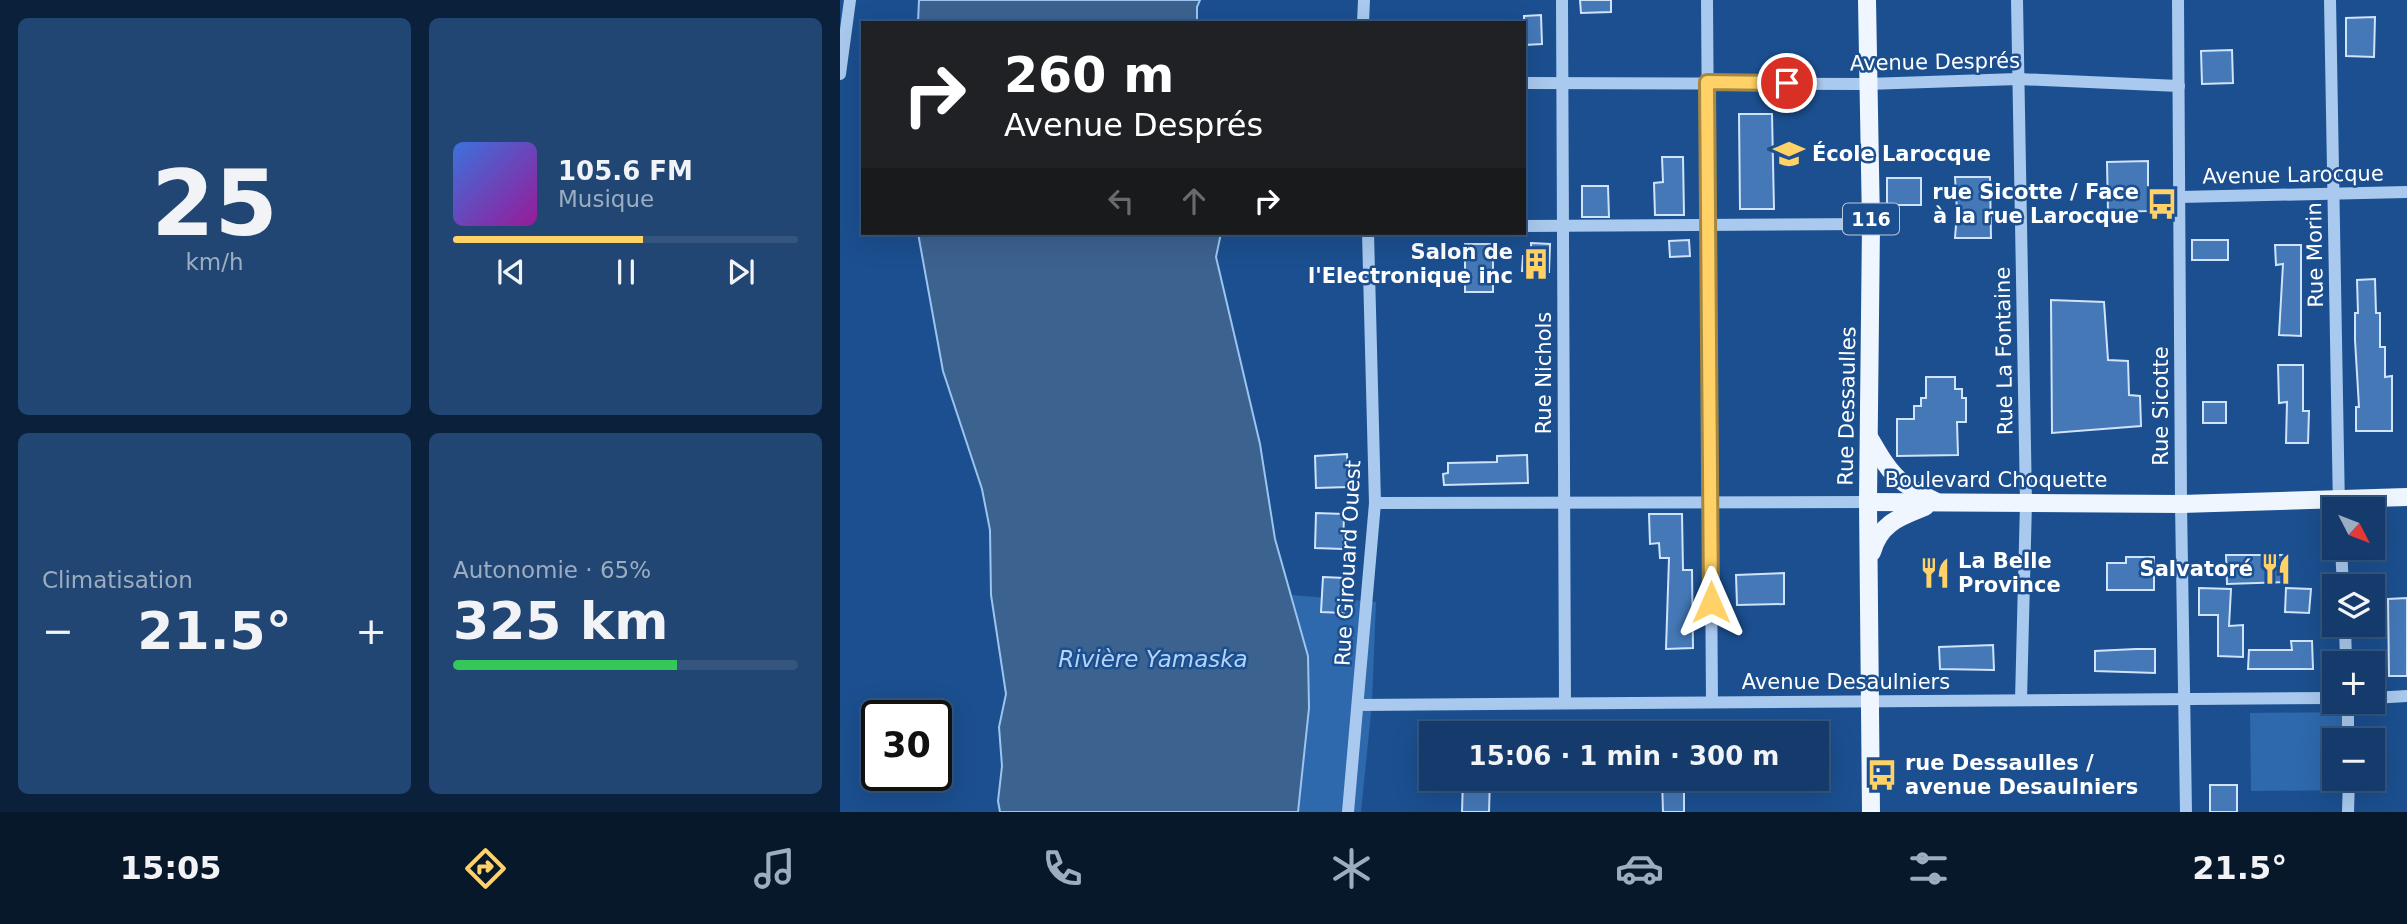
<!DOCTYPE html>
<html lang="fr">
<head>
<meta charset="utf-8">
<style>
  body { margin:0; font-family:"DejaVu Sans",sans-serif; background:#214673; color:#f1f3f6; height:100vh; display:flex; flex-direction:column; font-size:26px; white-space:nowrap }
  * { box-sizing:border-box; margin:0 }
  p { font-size:23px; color:#9dadc1 }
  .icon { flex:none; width:38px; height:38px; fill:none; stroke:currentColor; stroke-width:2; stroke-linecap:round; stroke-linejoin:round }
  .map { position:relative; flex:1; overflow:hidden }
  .sheet { display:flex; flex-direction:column; gap:18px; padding:18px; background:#0b203b; width:840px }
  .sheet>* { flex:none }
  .guide { position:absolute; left:21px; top:21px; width:665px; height:214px; border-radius:0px; box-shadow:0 7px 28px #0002,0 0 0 2px #33557e; background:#202124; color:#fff; overflow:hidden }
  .needle { width:46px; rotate:132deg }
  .buttons { position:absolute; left:1482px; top:497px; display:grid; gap:14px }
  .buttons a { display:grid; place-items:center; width:63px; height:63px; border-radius:0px; background:#143b6b; box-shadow:0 7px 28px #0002,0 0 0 2px #33557e; font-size:35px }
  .speed { position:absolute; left:21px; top:700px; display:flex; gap:14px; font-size:35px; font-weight:700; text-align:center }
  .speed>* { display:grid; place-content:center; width:91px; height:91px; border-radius:50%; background:#143b6b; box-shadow:0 7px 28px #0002,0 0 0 2px #33557e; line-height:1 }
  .speed .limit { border:4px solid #111; border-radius:10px; background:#fff; color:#111 }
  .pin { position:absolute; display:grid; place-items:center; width:60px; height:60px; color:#fff; margin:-30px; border:4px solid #fff; border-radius:50%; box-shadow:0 2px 7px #0007 }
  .me { position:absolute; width:77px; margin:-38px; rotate:0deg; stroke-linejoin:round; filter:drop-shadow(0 0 5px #0008) }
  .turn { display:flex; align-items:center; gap:24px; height:147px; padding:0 28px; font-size:32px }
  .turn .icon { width:91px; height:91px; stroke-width:2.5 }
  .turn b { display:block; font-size:49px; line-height:60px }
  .lanes { display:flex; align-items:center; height:66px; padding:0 28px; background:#0003; justify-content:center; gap:35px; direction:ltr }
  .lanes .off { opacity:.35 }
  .big { font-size:52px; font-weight:800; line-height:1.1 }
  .sheet .tile { flex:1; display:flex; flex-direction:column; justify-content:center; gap:10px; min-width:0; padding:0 24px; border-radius:10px; background:#214673 }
  .sheet .dial { align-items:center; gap:0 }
  .dial b { font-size:91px; line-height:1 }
  .song { display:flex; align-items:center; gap:21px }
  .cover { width:84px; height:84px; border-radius:10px; background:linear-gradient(135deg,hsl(220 70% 55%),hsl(300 70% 35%)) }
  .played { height:7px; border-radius:4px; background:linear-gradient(90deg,#ffd166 55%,#33557e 55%) }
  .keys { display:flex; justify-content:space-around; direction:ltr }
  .heat { display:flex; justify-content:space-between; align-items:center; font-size:38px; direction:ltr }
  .charge { height:10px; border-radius:5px; background:linear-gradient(90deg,#34c759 65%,#33557e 0) }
  .sheet .tiles { flex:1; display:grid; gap:18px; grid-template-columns:repeat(2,1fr) }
  .trip { position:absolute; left:579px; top:721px; width:410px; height:70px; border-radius:0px; background:#143b6b; box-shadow:0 7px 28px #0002,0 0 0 2px #33557e; font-weight:800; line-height:70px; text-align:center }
  .tabs { display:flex; height:112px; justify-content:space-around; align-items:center; background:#08182b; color:#9dadc1 }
  .tabs .icon { width:49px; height:49px }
  .tabs .current { color:#ffd166 }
  .tabs b { font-size:32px; color:#f1f3f6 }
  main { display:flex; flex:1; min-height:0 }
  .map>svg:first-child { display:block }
  .green { fill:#2e69ad }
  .water { fill:#3c6290; stroke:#9cc4f0; stroke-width:2 }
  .building { fill:#4478b7; stroke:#cfe3fa; stroke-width:2 }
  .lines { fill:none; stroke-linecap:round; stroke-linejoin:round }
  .minor { stroke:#a9c9ee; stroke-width:12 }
  .major { stroke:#f0f6ff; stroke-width:18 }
  .route-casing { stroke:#a68842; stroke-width:18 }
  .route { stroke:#ffd166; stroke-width:12 }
  .labels { text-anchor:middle; stroke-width:5; stroke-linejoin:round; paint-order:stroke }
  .shield { fill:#1b4f8f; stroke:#bbcadd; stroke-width:2 }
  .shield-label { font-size:19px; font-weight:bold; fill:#fff }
  .street-label { font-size:21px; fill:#fff; stroke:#1b4f8f }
  .poi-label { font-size:21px; font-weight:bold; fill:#fff; stroke:#1b4f8f; text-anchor:start }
  .water-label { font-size:23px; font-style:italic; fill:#b5d3f5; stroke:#1b4f8f }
</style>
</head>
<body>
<main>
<section class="sheet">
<div class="tiles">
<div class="tile dial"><b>25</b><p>km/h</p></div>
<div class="tile">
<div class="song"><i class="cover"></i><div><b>105.6 FM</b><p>Musique</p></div></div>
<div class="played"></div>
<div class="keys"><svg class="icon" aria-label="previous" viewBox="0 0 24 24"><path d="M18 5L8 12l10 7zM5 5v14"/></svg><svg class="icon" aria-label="pause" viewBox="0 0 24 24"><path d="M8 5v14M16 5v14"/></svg><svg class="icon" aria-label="next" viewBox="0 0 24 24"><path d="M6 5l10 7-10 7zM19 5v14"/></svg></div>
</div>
<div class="tile"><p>Climatisation</p>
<div class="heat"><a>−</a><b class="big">21.5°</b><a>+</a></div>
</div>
<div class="tile"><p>Autonomie · 65%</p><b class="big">325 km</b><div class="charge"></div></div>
</div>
</section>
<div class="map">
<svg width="1567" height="812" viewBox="0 0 1567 812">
  <rect width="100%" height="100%" fill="#1b4f8f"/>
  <!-- green -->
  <g class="green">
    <polygon points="452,595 536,602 532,703 521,812 458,812 469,708 469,656"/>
    <polygon points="1508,712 1508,740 1494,740 1494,779 1509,779 1509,790 1411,791 1410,713"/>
  </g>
  <!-- water -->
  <g class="water">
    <polygon points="79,0 360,0 357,7 357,23 78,23"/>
    <polygon points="78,233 381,233 376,257 420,444 435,539 468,656 469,708 458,812 160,812 158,801 162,766 159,727 166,694 151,595 150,530 142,489 103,371"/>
  </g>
  <!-- building -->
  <g class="building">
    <polygon points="740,0 771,0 771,12 741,13"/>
    <polygon points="701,15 702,44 684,45 684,16"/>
    <polygon points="1535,17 1534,57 1506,56 1506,18"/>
    <polygon points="1392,50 1393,83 1362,84 1361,51"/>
    <polygon points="899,114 932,114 934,209 900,209"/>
    <polygon points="822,157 843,157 844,215 815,215 814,183 823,182"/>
    <polygon points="1308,161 1308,211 1268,212 1267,162"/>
    <polygon points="1115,177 1150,177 1151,238 1115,238 1117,212"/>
    <rect x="1047" y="178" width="34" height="27"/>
    <polygon points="742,186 768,186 769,217 742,217"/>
    <polygon points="849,240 850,256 830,257 829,241"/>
    <rect x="1352" y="240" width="36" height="20"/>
    <polygon points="691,243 710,244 709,272 682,271 683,256 691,256"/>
    <rect x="625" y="244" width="28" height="48"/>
    <polygon points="1435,245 1461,245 1461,336 1439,335 1443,264 1436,265"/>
    <polygon points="1535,279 1536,313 1540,313 1540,347 1545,347 1545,377 1552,376 1552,431 1516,431 1516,407 1519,407 1515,340 1515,313 1518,313 1517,280"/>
    <polygon points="1211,300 1264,302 1268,360 1288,361 1289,395 1300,396 1301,426 1212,433"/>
    <polygon points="1438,365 1463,365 1463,411 1469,411 1468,443 1446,443 1447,402 1439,403"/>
    <polygon points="1086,377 1115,377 1115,389 1122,389 1122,398 1126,398 1126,422 1117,422 1118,455 1057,456 1057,419 1074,419 1074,406 1081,406 1081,398 1086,398"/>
    <rect x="1363" y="402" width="23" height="21"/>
    <polygon points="507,454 509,487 476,488 475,456"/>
    <polygon points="687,455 688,483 604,485 603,474 608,473 608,463 657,462 657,456"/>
    <polygon points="476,513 504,514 503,549 475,548"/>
    <polygon points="809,514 842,514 843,570 852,570 853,648 826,649 829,558 820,558 819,543 810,544"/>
    <polygon points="1386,555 1449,555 1448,582 1387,584"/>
    <polygon points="1286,557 1314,557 1314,590 1267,590 1267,563 1286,563"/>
    <polygon points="944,573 944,604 897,605 896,575"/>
    <polygon points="483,577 505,578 504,613 481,612"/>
    <polygon points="1359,588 1391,589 1389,626 1403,625 1403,657 1378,656 1378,615 1359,615"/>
    <polygon points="1446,588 1471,589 1469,613 1445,612"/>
    <polygon points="1567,598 1567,676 1549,676 1548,599"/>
    <polygon points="1451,641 1472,641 1473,669 1408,669 1409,650 1452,650"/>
    <polygon points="1153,645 1154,670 1100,669 1099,647"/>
    <polygon points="1296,649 1315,649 1315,673 1255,671 1255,651"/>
    <polygon points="623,779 650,779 649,812 622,812"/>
    <polygon points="822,779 844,779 844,812 823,812"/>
    <rect x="1370" y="785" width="27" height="27"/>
  </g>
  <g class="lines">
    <!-- minor -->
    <g class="minor">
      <polyline points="722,0 725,703"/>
      <polyline points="867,0 872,702"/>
      <polyline points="1177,0 1186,502 1181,700"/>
      <polyline points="1338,0 1341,504 1346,812"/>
      <polyline points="1490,0 1499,509"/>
      <polyline points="523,23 524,0"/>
      <polyline points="0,74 10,0"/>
      <polyline points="684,83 1027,84 1178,79 1339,86"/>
      <polyline points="1340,197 1567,192"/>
      <polyline points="684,226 1031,224"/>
      <polyline points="535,503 1028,502"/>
      <polyline points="1501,548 1503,586"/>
      <polyline points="1505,625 1506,663"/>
      <polyline points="1533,698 1567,696"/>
      <polyline points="1508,702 1508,740"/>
      <polyline points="518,705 1494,698"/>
      <polyline points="508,812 535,503 528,233"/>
      <polyline points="1508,812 1509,779"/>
    </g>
    <!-- major -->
    <g class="major">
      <polyline points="1027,0 1031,224 1028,502 1031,812"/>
      <path d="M1029,437C1051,475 1055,481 1095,501"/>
      <polyline points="1028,502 1341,504 1567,497"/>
      <path d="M1032,552C1040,523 1060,517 1085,507"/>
    </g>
  </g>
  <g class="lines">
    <defs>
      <polyline id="route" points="871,602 867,82 947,83"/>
    </defs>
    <!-- route casing -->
    <use href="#route" class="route-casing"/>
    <!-- route -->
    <use href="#route" class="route"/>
  </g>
  <!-- icons -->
  <defs>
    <symbol id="school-bare" viewBox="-9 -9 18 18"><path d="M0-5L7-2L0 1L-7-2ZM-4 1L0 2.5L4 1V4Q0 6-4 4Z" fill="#ffd166" stroke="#1b4f8f" stroke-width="2.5" paint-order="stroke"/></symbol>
    <symbol id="bus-bare" viewBox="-9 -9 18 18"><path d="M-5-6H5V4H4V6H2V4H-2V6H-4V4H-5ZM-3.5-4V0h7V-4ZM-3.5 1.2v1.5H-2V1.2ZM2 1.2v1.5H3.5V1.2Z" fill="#ffd166" stroke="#1b4f8f" stroke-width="2.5" paint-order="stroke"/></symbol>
    <symbol id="building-bare" viewBox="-9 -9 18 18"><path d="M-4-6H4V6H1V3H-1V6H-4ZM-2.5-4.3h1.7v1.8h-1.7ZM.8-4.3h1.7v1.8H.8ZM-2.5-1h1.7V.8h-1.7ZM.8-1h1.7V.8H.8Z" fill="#ffd166" stroke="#1b4f8f" stroke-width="2.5" paint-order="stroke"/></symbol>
    <symbol id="restaurant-bare" viewBox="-9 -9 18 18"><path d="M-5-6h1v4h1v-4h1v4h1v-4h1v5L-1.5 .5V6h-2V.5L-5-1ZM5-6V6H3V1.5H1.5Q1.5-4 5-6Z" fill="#ffd166" stroke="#1b4f8f" stroke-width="2.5" paint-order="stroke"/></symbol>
  </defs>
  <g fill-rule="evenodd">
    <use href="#school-bare" x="927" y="132" width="44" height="44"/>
    <use href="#bus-bare" x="1300" y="182" width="44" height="44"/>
    <use href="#building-bare" x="674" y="242" width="44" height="44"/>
    <use href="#restaurant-bare" x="1414" y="547" width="44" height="44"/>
    <use href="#restaurant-bare" x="1073" y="551" width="44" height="44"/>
    <use href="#bus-bare" x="1020" y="753" width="44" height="44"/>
  </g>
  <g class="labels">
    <!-- shield labels -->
    <rect class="shield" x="1003" y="203.5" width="56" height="31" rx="5"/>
    <g class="shield-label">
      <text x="1031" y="226">116</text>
    </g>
    <!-- street labels -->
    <g class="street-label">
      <text transform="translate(1095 62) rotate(-1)" y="7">Avenue Després</text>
      <text transform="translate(1453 175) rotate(-1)" y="7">Avenue Larocque</text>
      <text transform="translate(1475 255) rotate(-91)" y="7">Rue Morin</text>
      <text transform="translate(1164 351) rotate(-91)" y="7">Rue La Fontaine</text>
      <text transform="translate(704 373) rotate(-90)" y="7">Rue Nichols</text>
      <text transform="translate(1007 406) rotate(-89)" y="7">Rue Dessaulles</text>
      <text transform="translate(1321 406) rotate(-90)" y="7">Rue Sicotte</text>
      <text x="1156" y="487">Boulevard Choquette</text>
      <text transform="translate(508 563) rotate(-87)" y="7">Rue Girouard Ouest</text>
      <text x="1006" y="689">Avenue Desaulniers</text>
    </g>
    <!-- poi labels -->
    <g class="poi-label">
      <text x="972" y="161">École Larocque</text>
      <text x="1299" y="199" text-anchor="end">rue Sicotte / Face<tspan x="1299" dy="24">à la rue Larocque</tspan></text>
      <text x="673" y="259" text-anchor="end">Salon de<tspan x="673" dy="24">l'Electronique inc</tspan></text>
      <text x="1118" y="568">La Belle<tspan x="1118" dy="24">Province</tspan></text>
      <text x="1413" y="576" text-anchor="end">Salvatoré</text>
      <text x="1065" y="770">rue Dessaulles /<tspan x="1065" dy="24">avenue Desaulniers</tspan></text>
    </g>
    <!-- water labels -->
    <g class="water-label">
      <text x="313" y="667">Rivière Yamaska</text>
    </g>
  </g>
</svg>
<div class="buttons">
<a><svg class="needle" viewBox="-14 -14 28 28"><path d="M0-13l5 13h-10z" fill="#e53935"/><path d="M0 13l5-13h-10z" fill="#9dadc1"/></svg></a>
<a><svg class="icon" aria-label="layers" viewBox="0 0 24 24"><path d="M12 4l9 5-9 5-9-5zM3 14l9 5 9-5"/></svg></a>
<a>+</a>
<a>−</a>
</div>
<div class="speed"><div class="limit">30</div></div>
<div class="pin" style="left:947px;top:83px;background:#d93025"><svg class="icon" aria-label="arrive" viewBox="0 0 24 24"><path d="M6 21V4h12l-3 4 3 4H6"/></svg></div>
<svg class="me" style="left:871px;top:602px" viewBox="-20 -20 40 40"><path d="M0-17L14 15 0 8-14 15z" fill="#ffd166" stroke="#fff" stroke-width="4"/></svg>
<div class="trip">15:06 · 1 min · 300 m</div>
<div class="guide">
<div class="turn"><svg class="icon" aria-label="right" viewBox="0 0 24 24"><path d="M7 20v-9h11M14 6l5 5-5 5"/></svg><div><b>260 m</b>Avenue Després</div></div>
<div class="lanes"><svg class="icon off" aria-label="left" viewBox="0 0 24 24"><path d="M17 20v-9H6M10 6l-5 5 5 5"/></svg><svg class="icon off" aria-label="ahead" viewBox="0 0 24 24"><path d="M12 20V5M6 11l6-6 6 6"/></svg><svg class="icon" aria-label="right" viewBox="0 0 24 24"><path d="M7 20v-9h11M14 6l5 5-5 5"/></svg></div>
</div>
</div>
</main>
<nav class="tabs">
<b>15:05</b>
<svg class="icon current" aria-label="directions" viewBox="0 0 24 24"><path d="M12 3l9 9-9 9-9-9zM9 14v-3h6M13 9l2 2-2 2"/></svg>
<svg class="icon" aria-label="music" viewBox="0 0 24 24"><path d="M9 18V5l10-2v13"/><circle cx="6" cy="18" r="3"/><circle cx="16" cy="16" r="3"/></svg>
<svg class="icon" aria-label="phone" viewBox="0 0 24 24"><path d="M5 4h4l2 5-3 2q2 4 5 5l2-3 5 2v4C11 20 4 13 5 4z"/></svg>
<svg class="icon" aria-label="climate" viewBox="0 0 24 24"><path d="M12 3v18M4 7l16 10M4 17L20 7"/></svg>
<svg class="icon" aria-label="car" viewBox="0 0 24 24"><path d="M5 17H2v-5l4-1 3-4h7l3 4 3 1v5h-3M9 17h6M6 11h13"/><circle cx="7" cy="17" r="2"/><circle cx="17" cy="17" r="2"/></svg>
<svg class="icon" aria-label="filters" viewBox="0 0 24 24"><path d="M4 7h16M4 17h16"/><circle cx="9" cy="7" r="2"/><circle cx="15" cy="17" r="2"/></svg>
<b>21.5°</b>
</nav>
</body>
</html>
